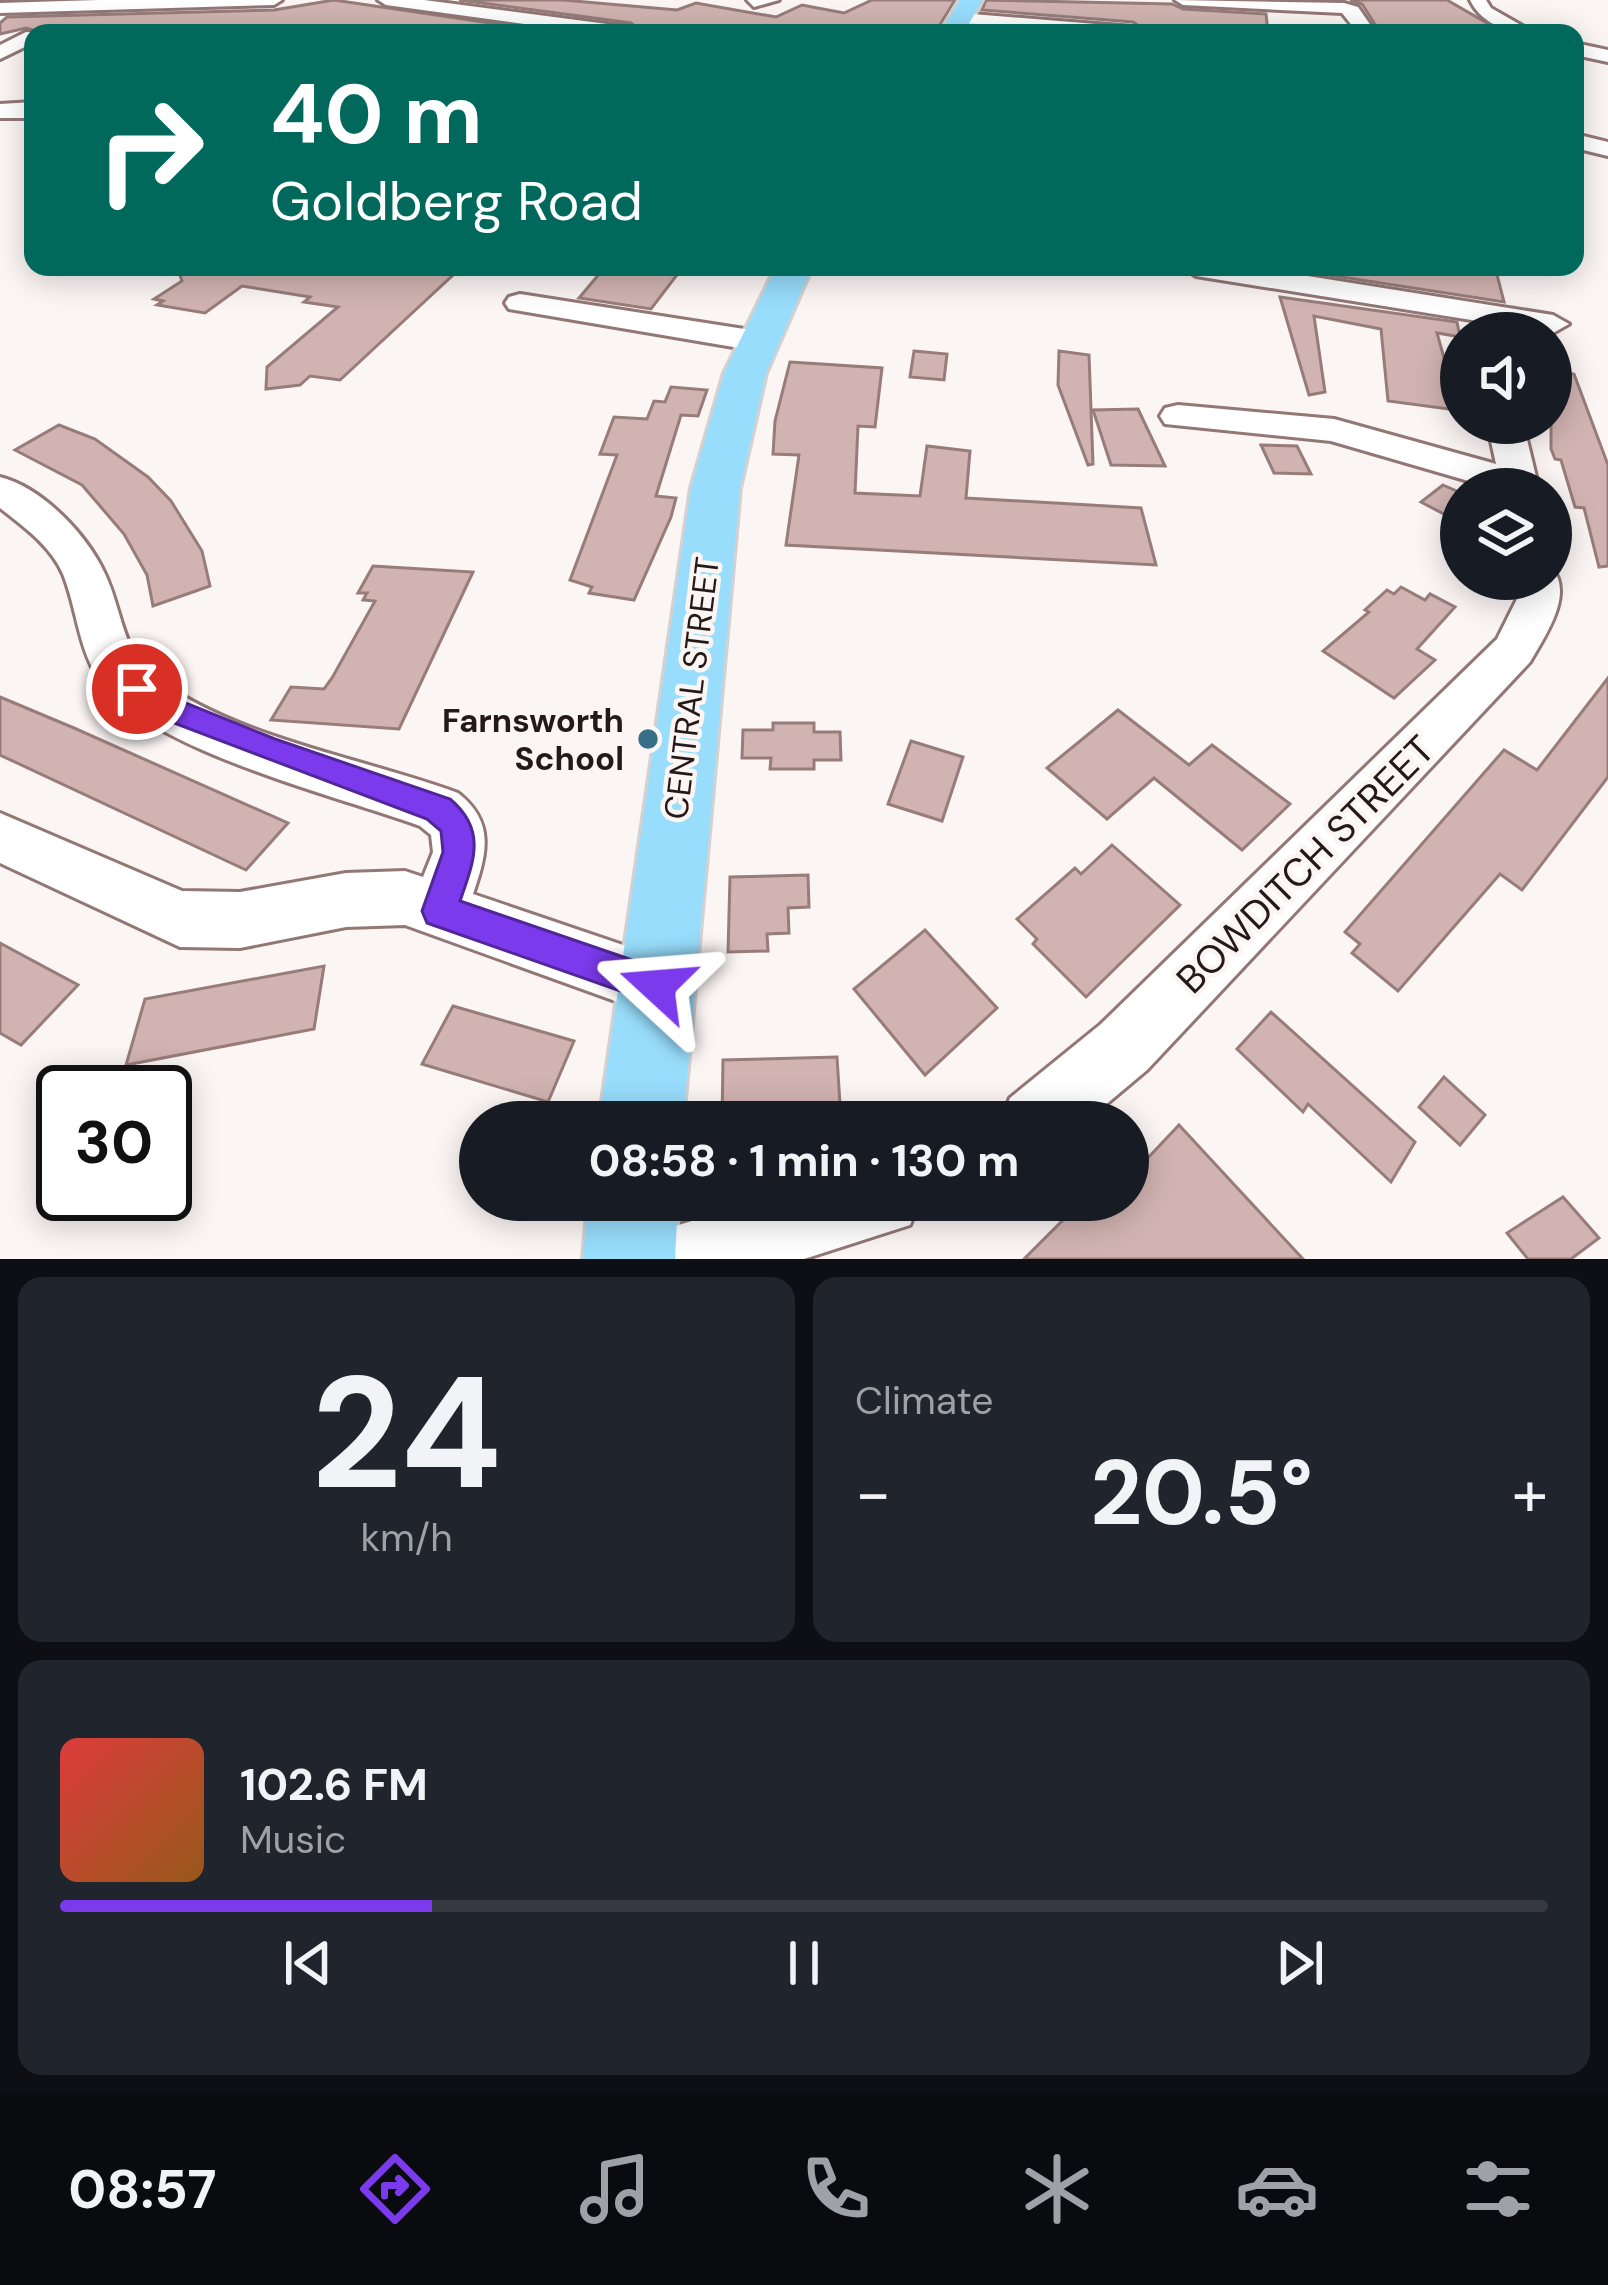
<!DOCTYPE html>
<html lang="en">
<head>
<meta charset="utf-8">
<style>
  body { margin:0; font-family:"DM Sans",sans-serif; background:#20242c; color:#f1f3f6; height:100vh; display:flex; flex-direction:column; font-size:45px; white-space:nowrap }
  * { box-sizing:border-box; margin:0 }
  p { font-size:39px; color:#9ea1a6 }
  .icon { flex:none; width:66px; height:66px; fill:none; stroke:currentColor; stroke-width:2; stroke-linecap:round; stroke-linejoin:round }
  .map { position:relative; height:1259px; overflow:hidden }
  .panel { display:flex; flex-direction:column; gap:18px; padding:18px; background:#0d0f14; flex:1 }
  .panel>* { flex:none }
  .top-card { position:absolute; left:24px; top:24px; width:1560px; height:252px; border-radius:24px; box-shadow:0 6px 30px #0003; background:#00695c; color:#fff; overflow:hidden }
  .fabs { position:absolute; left:1440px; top:312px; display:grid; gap:24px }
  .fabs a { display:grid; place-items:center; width:132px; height:132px; border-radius:50%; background:#171b24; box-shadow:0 6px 30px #0003; font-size:60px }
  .speed { position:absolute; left:36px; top:1065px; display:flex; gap:24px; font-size:60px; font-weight:700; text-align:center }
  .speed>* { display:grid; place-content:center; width:156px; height:156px; border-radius:50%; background:#171b24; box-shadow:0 6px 30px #0003; line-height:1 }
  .speed .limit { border:6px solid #111; border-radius:18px; background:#fff; color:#111 }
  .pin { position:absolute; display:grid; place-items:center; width:102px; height:102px; color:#fff; margin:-51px; border:6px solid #fff; border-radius:50%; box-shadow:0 3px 12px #0007 }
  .me { position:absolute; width:132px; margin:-66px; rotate:289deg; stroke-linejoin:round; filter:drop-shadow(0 0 9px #0008) }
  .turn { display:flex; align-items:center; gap:42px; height:252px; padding:0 48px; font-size:54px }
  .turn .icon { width:156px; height:156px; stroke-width:2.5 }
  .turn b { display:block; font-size:84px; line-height:102px }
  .big { font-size:90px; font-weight:700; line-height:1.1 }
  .panel .tile { flex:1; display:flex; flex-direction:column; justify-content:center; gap:18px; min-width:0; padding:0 42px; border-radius:24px; background:#20242c }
  .panel .dial { align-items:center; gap:0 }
  .dial b { font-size:156px; line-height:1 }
  .song { display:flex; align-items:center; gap:36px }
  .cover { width:144px; height:144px; border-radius:18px; background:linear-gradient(135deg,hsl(0 70% 55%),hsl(30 70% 35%)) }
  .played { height:12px; border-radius:6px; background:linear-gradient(90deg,#7c3aed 25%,#363941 25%) }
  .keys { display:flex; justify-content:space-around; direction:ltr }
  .heat { display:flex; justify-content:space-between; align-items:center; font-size:66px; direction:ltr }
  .panel .tiles { flex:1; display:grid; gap:18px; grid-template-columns:1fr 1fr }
  .tile:last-child { grid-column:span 2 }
  .trip { position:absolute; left:459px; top:1101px; width:690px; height:120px; border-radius:60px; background:#171b24; box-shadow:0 6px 30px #0003; font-weight:700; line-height:120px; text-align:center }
  .tabs { display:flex; height:192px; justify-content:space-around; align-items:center; background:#090b0e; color:#9ea1a6 }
  .tabs .icon { width:84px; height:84px }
  .tabs .current { color:#7c3aed }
  .tabs b { font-size:54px; color:#f1f3f6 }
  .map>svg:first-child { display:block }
  .building { fill:#d1b4b1; stroke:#977c7a; stroke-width:3 }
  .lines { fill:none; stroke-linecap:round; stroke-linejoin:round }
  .minor-casing { stroke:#927775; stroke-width:6 }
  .major-casing { stroke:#d3d1d1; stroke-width:6 }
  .minor { fill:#fff; fill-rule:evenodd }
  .major { fill:#98ddfc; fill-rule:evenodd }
  .route { fill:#7c3aed; stroke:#51269a; stroke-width:3 }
  .poi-dot { fill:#376f89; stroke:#fbf5f4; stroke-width:4.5 }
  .labels { text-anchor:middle; stroke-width:9; stroke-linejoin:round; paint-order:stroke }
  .street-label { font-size:33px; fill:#241918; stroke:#fbf5f4 }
  .poi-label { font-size:33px; font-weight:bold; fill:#241918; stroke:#fbf5f4; text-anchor:end }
  .near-street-label { font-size:39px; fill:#241918; stroke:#fbf5f4 }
</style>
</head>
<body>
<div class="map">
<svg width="1608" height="1259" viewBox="0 0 1608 1259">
  <rect width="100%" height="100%" fill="#fbf5f4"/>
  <!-- building -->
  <g class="building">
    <polygon points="334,0 557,33 44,33 26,28 0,34 0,23 7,17 274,10"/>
    <polygon points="459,0 563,0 677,10 696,3 776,17 802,5 844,13 872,0 955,0 935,33 643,33 631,23"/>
    <polygon points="986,0 1172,4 1183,9 1266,14 1268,33 1145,30 1133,22 982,10"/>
    <polygon points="1350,0 1447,0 1504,33 1380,32 1362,4"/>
    <polygon points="177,267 390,267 453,275 340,380 310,376 300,385 266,389 267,367 338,307 304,302 310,297 242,286 205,313 157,305 163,301 154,299 182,281"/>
    <polygon points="605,267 683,267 651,309 579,298"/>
    <polygon points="1296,267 1495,267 1504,302 1296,270"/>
    <polygon points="1280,297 1457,322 1460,337 1437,333 1448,372 1443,371 1449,409 1388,401 1381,329 1314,316 1325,392 1309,395"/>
    <polygon points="914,351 947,354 944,380 910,377"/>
    <polygon points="1059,351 1089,355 1093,464 1088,465 1058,385"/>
    <polygon points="790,362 882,368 875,427 858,426 855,493 920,496 927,446 970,451 966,498 1141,508 1156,565 786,545 799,455 773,454 775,421"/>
    <polygon points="1551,371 1574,374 1608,465 1608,566 1599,567 1584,508 1575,507 1561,460 1555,459 1551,449"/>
    <polygon points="671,387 707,390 698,416 681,415 656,496 676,498 671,517 634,600 589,593 592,587 570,580 617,455 600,454 614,417 647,419 654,401 665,402"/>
    <polygon points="1138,409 1165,466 1111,465 1093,410"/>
    <polygon points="59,425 95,439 148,477 171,501 202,551 210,586 153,606 147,575 124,534 82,485 15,450"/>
    <polygon points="1261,445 1297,446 1311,474 1274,473"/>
    <polygon points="1443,485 1461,493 1461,523 1421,502"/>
    <polygon points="373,566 473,572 399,729 271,720 291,687 324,689 332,678 375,601 363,600 367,593 358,593"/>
    <polygon points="1401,587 1425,600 1430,594 1455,607 1417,649 1435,660 1394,698 1323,651 1369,612 1365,610 1387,590 1394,594"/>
    <polygon points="1608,678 1608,777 1522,890 1500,874 1398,991 1352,953 1360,944 1345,932 1504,750 1537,770"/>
    <polygon points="0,697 74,728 288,823 246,870 0,755"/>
    <polygon points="1118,710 1189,765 1212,745 1290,804 1242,850 1154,778 1107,819 1047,768"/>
    <polygon points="773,723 814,723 814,732 840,732 841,760 814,760 814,769 770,769 771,758 742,758 743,730 773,730"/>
    <polygon points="911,741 963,757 942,821 888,804"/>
    <polygon points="1112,845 1180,905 1086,997 1033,944 1037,939 1017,919 1075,868 1081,874"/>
    <polygon points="808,875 809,907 788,908 789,933 767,934 768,951 728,952 730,877"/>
    <polygon points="925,930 997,1008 925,1075 854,989"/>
    <polygon points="0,943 78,985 21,1045 0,1033"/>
    <polygon points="324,966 314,1029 126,1065 145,999"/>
    <polygon points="453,1006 574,1041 548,1102 422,1064"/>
    <polygon points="1271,1012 1415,1142 1391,1182 1308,1104 1303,1112 1237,1049"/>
    <polygon points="837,1057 840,1104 793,1105 794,1122 722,1122 723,1060"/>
    <polygon points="1444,1077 1485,1115 1460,1145 1419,1107"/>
    <polygon points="1179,1125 1303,1259 1024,1259 1083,1200 1128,1200 1128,1179"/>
    <polygon points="1563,1197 1599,1238 1571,1259 1528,1259 1507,1233"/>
  </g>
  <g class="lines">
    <defs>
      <g id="minor">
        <polygon points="98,0 282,0 274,5 0,13 0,3"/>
        <polygon points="378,0 424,0 630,27 639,33 590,33 386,5"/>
        <polygon points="747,0 779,0 754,7"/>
        <polygon points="1175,0 1344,3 1358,7 1376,33 1358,33 1342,13 1183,5"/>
        <path d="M1470,0H1486L1491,8L1535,33C1509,33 1482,25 1470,0Z"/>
        <polygon points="960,13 1133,27 1142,33 1070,33 954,22 954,14"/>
        <polygon points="26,32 40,33 33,33 33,43 0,59 0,45"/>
        <polygon points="1575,43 1608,50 1608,62 1575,55"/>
        <polygon points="33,102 33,118 0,118 0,104"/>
        <polygon points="1575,134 1608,142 1608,156 1575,148"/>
        <polygon points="1182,267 1251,267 1553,315 1569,324 1553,333 1196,276"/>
        <polygon points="520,294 757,331 773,341 757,351 509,309 505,303 509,297"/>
        <polygon points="1178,405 1334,419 1496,464 1487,423 1523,423 1539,489 1496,489 1331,441 1165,424 1160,416 1165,408"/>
        <path d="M0,477C43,488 87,535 105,574C123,612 121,652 157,679C239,739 363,758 458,793C495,822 487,853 473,894L679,964L687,986L679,1008L657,1016L405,925L346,927L240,948L180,947L0,863V813L182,891L240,892L346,873L405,871L423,877L433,852L431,835L420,826C341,797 141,748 98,678C78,646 77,609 63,574C51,546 23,526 0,508Z"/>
        <path d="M1551,567C1575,593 1545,636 1530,662L1147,1070L1085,1122H1000L1010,1098L1101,1024L1497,639L1517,599L1518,579H1551Z"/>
        <polygon points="759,1200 920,1200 910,1225 804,1259 642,1259 653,1233"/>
      </g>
      <g id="major">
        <polygon points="960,0 982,0 964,33 940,33"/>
        <polygon points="776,267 812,267 766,373 740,488 683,1122 599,1122 691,488 724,373"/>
        <polygon points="588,1200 678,1200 675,1259 583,1259"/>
      </g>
    </defs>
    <!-- minor casing -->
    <use href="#minor" class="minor-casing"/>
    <!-- major casing -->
    <use href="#major" class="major-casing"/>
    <!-- minor -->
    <use href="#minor" class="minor"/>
    <!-- major -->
    <use href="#major" class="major"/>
  </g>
  <!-- route -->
  <path class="route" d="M137,677L173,698L275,739L450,799C487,830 474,861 460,901L670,973L675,986L670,999L657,1004L427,923L422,911L443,852L441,831L427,819L153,715L122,689L127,681Z"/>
  <!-- markers -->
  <circle class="poi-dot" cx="648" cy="739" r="12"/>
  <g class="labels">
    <!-- street labels -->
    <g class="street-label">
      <text transform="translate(691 688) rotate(-83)" y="12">CENTRAL STREET</text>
    </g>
    <!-- poi labels -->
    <g class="poi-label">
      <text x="624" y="732">Farnsworth<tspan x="624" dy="38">School</tspan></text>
    </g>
    <!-- near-street labels -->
    <g class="near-street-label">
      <text transform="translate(1305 864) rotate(-45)" y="14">BOWDITCH STREET</text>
    </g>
  </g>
</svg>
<div class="fabs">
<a><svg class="icon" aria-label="sound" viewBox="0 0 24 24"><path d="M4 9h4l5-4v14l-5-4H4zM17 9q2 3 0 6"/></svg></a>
<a><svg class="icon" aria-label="layers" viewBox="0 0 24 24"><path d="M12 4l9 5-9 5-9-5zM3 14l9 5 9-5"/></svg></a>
</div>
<div class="speed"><div class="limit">30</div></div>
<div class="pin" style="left:137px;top:689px;background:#d93025"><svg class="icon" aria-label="arrive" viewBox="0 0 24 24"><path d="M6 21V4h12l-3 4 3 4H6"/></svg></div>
<svg class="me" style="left:657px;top:986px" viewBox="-20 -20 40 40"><path d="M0-17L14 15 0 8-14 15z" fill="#7c3aed" stroke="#fff" stroke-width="4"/></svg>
<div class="trip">08:58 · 1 min · 130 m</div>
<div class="top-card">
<div class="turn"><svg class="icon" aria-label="right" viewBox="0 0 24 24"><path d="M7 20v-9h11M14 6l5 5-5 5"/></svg><div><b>40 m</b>Goldberg Road</div></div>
</div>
</div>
<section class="panel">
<div class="tiles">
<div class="tile dial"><b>24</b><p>km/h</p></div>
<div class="tile"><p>Climate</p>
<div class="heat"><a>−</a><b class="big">20.5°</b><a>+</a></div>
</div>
<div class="tile">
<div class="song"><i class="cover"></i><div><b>102.6 FM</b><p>Music</p></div></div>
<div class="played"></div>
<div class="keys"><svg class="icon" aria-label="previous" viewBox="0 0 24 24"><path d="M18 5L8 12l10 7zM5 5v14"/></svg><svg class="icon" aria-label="pause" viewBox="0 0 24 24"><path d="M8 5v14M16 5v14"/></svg><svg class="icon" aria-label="next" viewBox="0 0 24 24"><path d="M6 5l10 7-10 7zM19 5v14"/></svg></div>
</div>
</div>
</section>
<nav class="tabs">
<b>08:57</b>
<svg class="icon current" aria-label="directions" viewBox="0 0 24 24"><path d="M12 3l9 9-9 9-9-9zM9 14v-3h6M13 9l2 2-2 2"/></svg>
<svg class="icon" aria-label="music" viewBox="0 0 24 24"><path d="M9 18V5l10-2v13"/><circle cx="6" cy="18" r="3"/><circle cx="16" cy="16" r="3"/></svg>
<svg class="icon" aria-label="phone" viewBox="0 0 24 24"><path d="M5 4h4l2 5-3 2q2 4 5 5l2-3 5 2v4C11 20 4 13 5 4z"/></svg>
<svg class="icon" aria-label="climate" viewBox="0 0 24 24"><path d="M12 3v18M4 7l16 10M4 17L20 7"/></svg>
<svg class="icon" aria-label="car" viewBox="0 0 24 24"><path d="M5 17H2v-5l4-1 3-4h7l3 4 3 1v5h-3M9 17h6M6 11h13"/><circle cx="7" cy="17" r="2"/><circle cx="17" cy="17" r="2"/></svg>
<svg class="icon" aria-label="filters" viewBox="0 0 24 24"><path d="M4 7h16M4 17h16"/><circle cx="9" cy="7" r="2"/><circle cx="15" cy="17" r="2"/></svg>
</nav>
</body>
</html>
